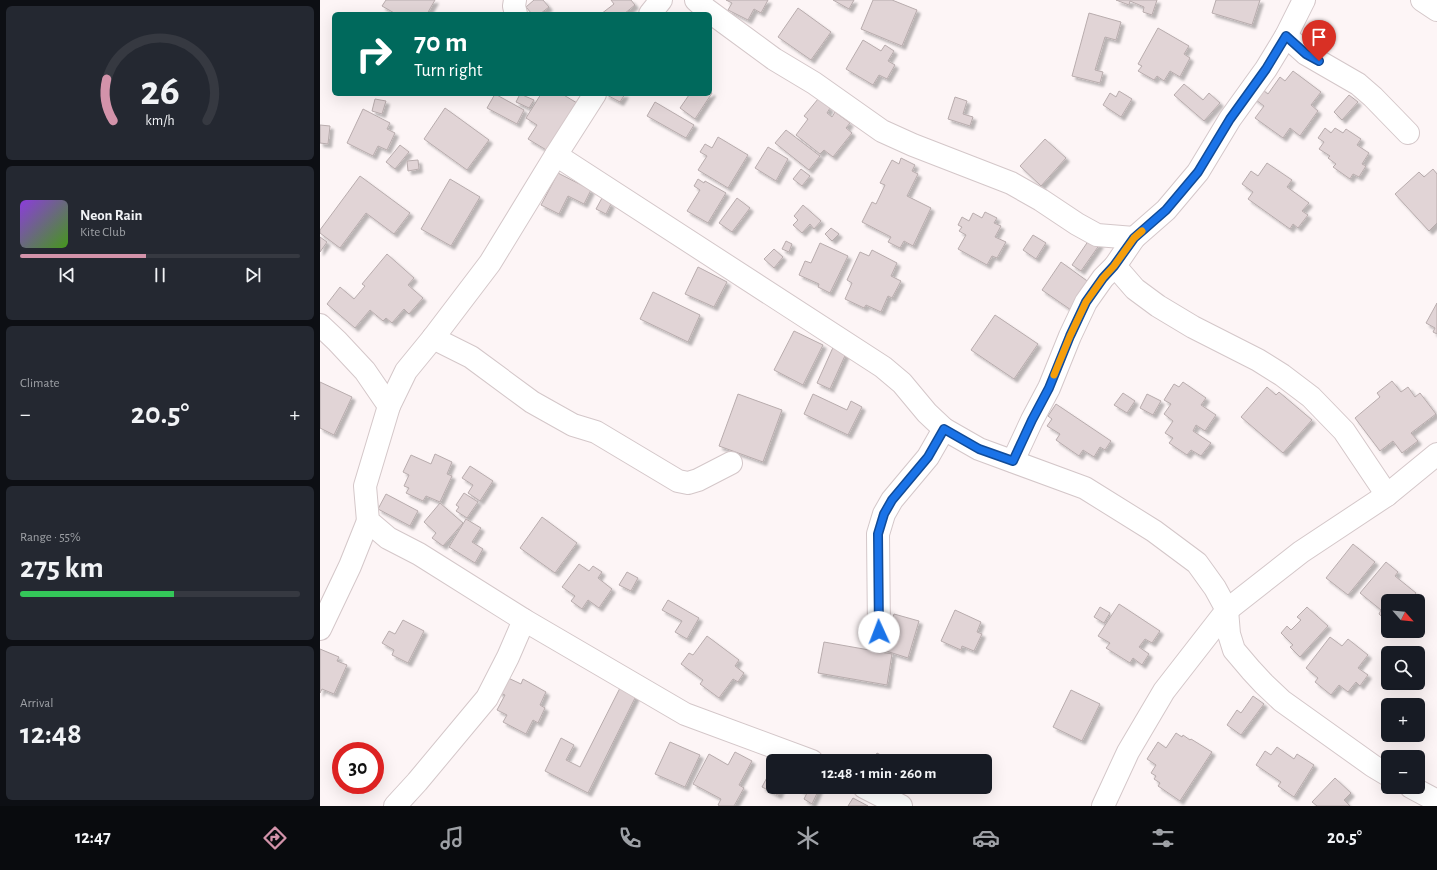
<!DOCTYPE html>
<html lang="en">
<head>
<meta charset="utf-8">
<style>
  body { margin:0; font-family:"Alegreya Sans",sans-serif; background:#242831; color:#f1f3f6; height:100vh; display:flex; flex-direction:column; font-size:15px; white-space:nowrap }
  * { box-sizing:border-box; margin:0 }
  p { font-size:13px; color:#9ea1a6 }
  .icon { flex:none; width:22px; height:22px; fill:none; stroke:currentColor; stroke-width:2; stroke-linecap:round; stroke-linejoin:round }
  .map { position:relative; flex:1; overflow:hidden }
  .panel { display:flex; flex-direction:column; gap:6px; padding:6px; background:#0d0f14; width:320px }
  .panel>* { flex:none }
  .banner { position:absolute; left:12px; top:12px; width:380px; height:84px; border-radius:6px; box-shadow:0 4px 16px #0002; background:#00695c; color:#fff; overflow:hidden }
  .needle { width:26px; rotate:117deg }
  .fabs { position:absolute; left:1061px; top:594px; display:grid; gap:8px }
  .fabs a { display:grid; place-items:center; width:44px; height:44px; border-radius:6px; background:#171b24; box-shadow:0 4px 16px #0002; font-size:20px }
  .speed { position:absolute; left:12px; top:742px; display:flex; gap:8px; font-size:20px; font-weight:700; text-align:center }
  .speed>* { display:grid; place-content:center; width:52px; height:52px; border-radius:50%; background:#171b24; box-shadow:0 4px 16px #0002; line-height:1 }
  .speed .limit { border:6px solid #d22; background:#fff; color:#111 }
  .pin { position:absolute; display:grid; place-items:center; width:34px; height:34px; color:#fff; margin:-41px -17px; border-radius:50% 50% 50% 0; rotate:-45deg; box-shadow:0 0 4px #0007 }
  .pin .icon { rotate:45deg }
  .me { position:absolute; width:44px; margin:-22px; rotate:358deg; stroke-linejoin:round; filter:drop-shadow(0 0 3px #0008) }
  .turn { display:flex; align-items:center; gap:14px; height:84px; padding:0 16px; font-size:18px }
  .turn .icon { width:52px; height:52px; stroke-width:2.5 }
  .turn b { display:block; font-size:28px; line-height:34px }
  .big { font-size:30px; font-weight:600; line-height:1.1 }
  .panel .card { flex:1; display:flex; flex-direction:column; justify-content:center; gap:6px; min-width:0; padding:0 14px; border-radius:6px; background:#242831 }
  .panel .dial { align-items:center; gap:0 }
  .dial svg { height:104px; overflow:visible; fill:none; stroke:#363941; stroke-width:7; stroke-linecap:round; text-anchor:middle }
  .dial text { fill:#f1f3f6; stroke:none }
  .song { display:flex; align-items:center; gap:12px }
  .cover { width:48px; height:48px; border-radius:6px; background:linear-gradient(135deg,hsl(270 70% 55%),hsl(100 70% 35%)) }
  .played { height:4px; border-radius:2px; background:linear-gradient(90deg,#d393aa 45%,#363941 45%) }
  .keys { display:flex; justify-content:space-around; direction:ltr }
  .heat { display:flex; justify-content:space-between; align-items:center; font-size:22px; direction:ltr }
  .charge { height:6px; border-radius:3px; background:linear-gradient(90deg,#34c759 55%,#363941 0) }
  .trip { position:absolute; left:446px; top:754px; width:226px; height:40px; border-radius:6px; background:#171b24; box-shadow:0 4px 16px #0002; font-weight:600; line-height:40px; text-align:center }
  .tab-bar { display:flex; height:64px; justify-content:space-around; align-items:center; background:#090b0e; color:#9ea1a6 }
  .tab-bar .icon { width:28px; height:28px }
  .tab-bar .active { color:#d393aa }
  .tab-bar b { font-size:18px; color:#f1f3f6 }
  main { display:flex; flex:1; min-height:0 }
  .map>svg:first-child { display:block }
  .building { fill:#e1d4d6; stroke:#b8acad; filter:url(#shadow) }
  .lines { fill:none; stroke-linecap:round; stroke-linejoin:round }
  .minor-casing { stroke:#d4c7c9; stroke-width:24 }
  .minor { stroke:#fff; stroke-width:22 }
  .route-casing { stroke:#114b97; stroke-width:10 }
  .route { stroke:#1a73e8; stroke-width:7 }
  .slow { stroke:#f59e0b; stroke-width:7 }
</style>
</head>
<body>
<main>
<section class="panel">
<div class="card dial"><svg viewBox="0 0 100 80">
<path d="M14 69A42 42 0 1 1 86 69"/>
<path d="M14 69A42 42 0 0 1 9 37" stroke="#d393aa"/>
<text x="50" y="56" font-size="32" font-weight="700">26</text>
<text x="50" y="72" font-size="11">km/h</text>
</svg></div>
<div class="card">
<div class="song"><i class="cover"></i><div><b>Neon Rain</b><p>Kite Club</p></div></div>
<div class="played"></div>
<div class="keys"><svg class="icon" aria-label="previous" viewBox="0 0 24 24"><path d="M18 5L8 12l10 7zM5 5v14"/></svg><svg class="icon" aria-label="pause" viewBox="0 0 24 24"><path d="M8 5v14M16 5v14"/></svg><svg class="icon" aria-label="next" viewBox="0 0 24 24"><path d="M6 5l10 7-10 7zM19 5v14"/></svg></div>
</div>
<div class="card"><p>Climate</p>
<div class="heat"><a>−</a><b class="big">20.5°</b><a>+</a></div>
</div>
<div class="card"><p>Range · 55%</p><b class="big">275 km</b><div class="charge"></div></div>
<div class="card"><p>Arrival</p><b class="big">12:48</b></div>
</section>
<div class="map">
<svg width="1117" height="806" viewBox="0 0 1117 806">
  <defs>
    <filter id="shadow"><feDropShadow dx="3.5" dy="3.5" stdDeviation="1" flood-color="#0004"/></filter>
  </defs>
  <rect width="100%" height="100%" fill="#fdf5f6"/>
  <!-- building -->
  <g class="building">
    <polygon points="66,0 115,0 107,14 76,14 62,6"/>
    <polygon points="214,0 223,0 229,7 220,14 212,14 206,7"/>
    <polygon points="291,0 311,0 315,5 304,14 281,14 294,4"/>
    <polygon points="406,0 448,0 441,13 434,9 428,20 408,10 412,3"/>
    <polygon points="513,0 534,0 529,9"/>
    <polygon points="553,0 572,0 597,10 582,46 541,29"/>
    <polygon points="796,0 837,0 832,15 823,12 824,7 810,1 809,5"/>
    <polygon points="896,0 940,0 932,25 892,13"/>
    <polygon points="478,8 511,32 491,60 458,37"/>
    <polygon points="769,13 801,22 796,40 785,37 775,70 783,72 780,83 752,76"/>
    <polygon points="838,28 869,46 864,54 870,58 860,77 850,71 844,81 837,76 834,80 818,71 822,66 818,64"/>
    <polygon points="543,40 561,51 565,45 574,51 568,61 575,65 567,79 559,75 553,85 526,69"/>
    <polygon points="973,71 1001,92 991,105 998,111 980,136 970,128 963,138 935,118 944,106 932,97 939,87 948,94 960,77 965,81"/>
    <polygon points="864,84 883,100 889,93 900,103 884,121 854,95"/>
    <polygon points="799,91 812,99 801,117 783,105 790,93 796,97"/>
    <polygon points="390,92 392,93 375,119 360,108 369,95 368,94 390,94"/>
    <polygon points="175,94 204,110 197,124 167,108"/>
    <polygon points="200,94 214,100 209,108 196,102"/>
    <polygon points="221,94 242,94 257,103 228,151 208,139 217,125 206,118"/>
    <polygon points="285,94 305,94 300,102"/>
    <polygon points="1029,95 1038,102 1022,120 1014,112"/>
    <polygon points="635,97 647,101 643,114 653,117 650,126 628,119"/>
    <polygon points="55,99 66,101 62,114 52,111"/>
    <polygon points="498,99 510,108 507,113 512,117 515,112 530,123 526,128 532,133 513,157 504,150 500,154 476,135 488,119 484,116"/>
    <polygon points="335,102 374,125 366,138 327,116"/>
    <polygon points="125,108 169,140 147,170 104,139"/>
    <polygon points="43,109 70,123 67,129 75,133 67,150 58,146 53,156 27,143"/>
    <polygon points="0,125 10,126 8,144 0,143"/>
    <polygon points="1005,128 1011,133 1015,128 1023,133 1026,129 1041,139 1037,145 1049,153 1042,164 1046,166 1039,177 1033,174 1030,179 1013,167 1016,164 1008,158 1010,156 999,149 1004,142 998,138"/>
    <polygon points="466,130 500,156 489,170 455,143"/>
    <polygon points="398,137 428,155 408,188 378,170 387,156 380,152 385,144 392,148"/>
    <polygon points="725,139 746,158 721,186 700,166"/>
    <polygon points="80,145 89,152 75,169 66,162"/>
    <polygon points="448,147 468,159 456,181 435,168"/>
    <polygon points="581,158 595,165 592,171 598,174 587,196 611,208 593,246 584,241 580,248 568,242 571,237 542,222 552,202 556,204 565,185 560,183 572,160 579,164"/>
    <polygon points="98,160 99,169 88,171 87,161"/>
    <polygon points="947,163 972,180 967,187 989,203 982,211 988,215 978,228 973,224 970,229 928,199 933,192 922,184 931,171 938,176"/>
    <polygon points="481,169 490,176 482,186 473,179"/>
    <polygon points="1113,169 1117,174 1117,223 1109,231 1075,194 1099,172 1104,177"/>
    <polygon points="238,173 271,190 264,204 248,196 239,214 221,205"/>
    <polygon points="40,176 90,213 74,234 46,213 20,248 0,233 0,230"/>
    <polygon points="130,179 160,197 131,246 101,229"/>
    <polygon points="378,179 384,183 385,181 406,193 388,223 367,211 380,190 374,186"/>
    <polygon points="282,198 291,204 286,214 276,209"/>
    <polygon points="417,198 430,208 412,232 399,223"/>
    <polygon points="483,205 501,221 494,229 490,224 482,233 473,225 478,220 474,216"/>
    <polygon points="665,212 677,218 674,223 681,226 675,237 686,242 677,258 672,256 667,265 638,249 646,235 639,231 642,227 638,225 642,217 649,221 653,213 662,218"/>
    <polygon points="511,228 519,234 512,241 505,234"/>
    <polygon points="713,235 726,243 716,259 703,250"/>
    <polygon points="0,237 7,242 0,252"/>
    <polygon points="771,237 780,244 761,271 752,265"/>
    <polygon points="466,241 472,244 469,252 462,249"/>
    <polygon points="500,243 528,256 510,293 498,287 499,284 479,275 485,261 491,263"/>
    <polygon points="454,249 463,257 454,268 444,259"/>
    <polygon points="552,250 577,263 571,276 581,281 572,298 568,296 561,312 546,305 544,308 525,299 532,283 527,280 540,252 549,256"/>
    <polygon points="67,254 94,278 88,285 103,298 89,314 84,309 72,323 66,318 63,321 50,310 35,328 7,304 20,287 34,299 45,286 42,284"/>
    <polygon points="741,262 770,283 751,310 722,290"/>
    <polygon points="378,267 407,282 394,307 365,294"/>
    <polygon points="333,292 380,315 368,342 320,319"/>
    <polygon points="1117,303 1117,334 1113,332 1115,328 1106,323"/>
    <polygon points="675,315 718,344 694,379 651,350"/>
    <polygon points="474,331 503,345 483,385 454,370"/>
    <polygon points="515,343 528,349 510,389 497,383"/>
    <polygon points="1072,381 1081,392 1088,387 1095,397 1100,393 1116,414 1091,433 1098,441 1082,453 1073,441 1060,451 1035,418 1060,397 1057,393"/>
    <polygon points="0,382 32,397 14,435 0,428"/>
    <polygon points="863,382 886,398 881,405 896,415 885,431 876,425 873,431 891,443 881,456 871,450 867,455 849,443 853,438 845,433 853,421 844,414 851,404 844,400 854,384 859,387"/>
    <polygon points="947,387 956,395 959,392 992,420 963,453 921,417"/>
    <polygon points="803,393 815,401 807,413 794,405"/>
    <polygon points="418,394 462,410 443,462 399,446"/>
    <polygon points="493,394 527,410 531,401 542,407 528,435 484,414"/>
    <polygon points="827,394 841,401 833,415 820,408"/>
    <polygon points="736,404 791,441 785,450 780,447 774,457 763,450 759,456 736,440 740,434 727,426 732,419 728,416"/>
    <polygon points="115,454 132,462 127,474 132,476 120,502 106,496 103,501 86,493 89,488 84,486 89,475 83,472 91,455 111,464"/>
    <polygon points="150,466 173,481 160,501 148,493 153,485 142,478"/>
    <polygon points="144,493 158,502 147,518 136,511 139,507 136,505"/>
    <polygon points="66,494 98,511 90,526 58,509"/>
    <polygon points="120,503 143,523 123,546 112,538 116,533 104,522"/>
    <polygon points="222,517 257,543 235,573 200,548"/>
    <polygon points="146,519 161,528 152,542 163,549 155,563 129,547"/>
    <polygon points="1033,544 1055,562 1028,595 1006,578"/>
    <polygon points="1066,562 1078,572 1075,576 1096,593 1093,597 1098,601 1068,601 1068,622 1059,614 1061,610 1040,593"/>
    <polygon points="259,564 269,571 273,566 282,572 278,578 292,589 279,608 268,600 262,609 251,601 255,596 242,587"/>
    <polygon points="307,572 318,578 311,591 299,585"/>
    <polygon points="348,600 379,618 367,639 355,632 362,621 342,610"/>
    <polygon points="799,604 840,631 832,643 825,639 819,647 829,654 822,665 813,658 810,663 786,648 790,643 778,636"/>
    <polygon points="780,607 790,613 784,623 774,617"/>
    <polygon points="987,607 1008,626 980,657 970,647 973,645 961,633 967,626 971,630 981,620 977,617"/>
    <polygon points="635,610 661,622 657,632 662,634 654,651 642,646 641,650 621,641"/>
    <polygon points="574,614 599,621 588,658 563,650"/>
    <polygon points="83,620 104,631 88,663 72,655 74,650 62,643 69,631 75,634"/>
    <polygon points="387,636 419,660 415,666 424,673 418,682 413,679 399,698 380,684 383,680 361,664 369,653 373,655"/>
    <polygon points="1010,637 1022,646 1028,639 1048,655 1038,668 1048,675 1040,686 1036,682 1028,692 1019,685 1011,695 995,682 998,678 986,668"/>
    <polygon points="504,642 572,654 567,685 498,673"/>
    <polygon points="0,649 19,657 17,661 27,665 14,694 2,689 0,693"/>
    <polygon points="186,677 201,684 203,679 226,692 220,705 225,708 218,723 213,720 206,734 183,722 187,715 177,710 185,695 178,692"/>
    <polygon points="301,686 317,694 268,793 225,771 241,738 254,745 246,760 260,767"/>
    <polygon points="751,690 780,704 762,741 733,727"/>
    <polygon points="933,696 944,704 921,735 907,725 917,710 921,713"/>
    <polygon points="856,733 862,737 863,735 870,740 871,739 892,752 860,801 838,786 840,783 834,779 836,776 831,773 836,765 827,759 838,742 846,748"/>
    <polygon points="350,742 380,755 365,787 335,774"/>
    <polygon points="957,747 974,759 977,754 994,765 974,797 958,786 961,782 936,765 945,751 951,755"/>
    <polygon points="415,752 432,761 419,785 424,788 414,806 400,806 398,805 401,799 373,784 389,754 408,765"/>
    <polygon points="557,753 572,761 552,761"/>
    <polygon points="453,766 453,787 462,787 458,795 442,787"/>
    <polygon points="1015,778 1031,793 1024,800 1030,806 997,806 992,802"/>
    <polygon points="475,787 500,787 492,804 484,799 487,793"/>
    <polygon points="533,798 548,806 528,806"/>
  </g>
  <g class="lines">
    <defs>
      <g id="minor">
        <polyline points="195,0 194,6 196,14"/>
        <polyline points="376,0 386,9 454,59 494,83 562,131 593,145 691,183 721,200 757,224 777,235 814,238"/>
        <polyline points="1102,0 1117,10"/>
        <polyline points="330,14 341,0"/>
        <polyline points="966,36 986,54 1038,84 1053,97 1088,133"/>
        <polyline points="275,94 236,155 170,263 113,338 86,371 69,406 45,486 48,521 68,538 99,554 204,620 365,714 492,761"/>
        <polyline points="236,155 563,367 582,383 607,413 624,429 659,449 765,488 834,531 877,563 895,588 907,610 909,634 914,650 931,670 944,684 962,701 1053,766 1068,775"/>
        <polyline points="795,266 815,289 838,306 873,327 938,360 962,375 991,397 1024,431 1067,495"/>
        <polyline points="0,325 17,341 45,371 69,406"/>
        <polyline points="113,338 151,357 212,402 253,425 276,432 358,481 368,483 378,480 411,463"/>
        <polyline points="693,461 712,420 729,388 750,336 766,302 783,278 795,266 814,238 846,210 878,172 910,119 946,69 966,36 984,0"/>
        <polyline points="0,629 30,566 48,521"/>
        <polyline points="559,632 558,534 564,514 572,500 608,457 624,429"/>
        <polyline points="544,787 581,806"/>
        <polyline points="1091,787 1117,801"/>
        <polyline points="75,806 97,782 167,698 188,657 204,620"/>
        <polyline points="783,806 808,752 844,691 907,610 981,552 1067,495 1117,454"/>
      </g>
    </defs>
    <!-- minor casing -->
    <use href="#minor" class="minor-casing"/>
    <!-- minor -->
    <use href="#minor" class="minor"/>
  </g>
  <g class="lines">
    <defs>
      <polyline id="route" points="559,632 558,534 564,514 572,500 608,457 624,429 659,449 693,461 712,420 729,388 750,336 766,302 783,278 794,266 814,238 846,210 878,172 910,119 946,69 966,36 986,54 999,61"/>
    </defs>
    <!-- route casing -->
    <use href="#route" class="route-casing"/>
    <!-- route -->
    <use href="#route" class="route"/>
    <!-- slow -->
    <polyline class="slow" points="734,375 750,336 766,302 783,278 794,266 814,238 822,231"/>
  </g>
</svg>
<div class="fabs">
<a><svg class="needle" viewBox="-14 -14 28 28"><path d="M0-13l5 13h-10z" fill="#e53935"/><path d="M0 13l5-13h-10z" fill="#9ea1a6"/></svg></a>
<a><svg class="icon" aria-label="search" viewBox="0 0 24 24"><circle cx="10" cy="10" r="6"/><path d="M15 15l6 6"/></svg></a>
<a>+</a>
<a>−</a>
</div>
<div class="speed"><div class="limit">30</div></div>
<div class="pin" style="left:999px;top:61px;background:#d93025"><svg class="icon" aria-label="arrive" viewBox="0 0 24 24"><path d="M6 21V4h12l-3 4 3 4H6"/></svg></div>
<svg class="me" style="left:559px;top:632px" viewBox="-20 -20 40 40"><circle r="19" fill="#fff"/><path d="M0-13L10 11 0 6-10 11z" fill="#1a73e8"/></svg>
<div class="trip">12:48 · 1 min · 260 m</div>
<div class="banner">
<div class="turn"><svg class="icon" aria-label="right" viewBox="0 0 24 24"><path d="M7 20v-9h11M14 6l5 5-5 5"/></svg><div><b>70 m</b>Turn right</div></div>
</div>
</div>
</main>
<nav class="tab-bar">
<b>12:47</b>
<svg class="icon active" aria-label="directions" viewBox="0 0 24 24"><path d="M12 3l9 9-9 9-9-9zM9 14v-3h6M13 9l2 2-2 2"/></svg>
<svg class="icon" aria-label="music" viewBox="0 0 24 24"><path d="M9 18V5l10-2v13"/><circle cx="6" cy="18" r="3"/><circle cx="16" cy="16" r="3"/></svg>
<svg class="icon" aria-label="phone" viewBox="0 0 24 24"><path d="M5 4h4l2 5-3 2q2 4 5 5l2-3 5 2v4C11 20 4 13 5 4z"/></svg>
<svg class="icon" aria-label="climate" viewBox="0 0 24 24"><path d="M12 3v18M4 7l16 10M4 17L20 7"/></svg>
<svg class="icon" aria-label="car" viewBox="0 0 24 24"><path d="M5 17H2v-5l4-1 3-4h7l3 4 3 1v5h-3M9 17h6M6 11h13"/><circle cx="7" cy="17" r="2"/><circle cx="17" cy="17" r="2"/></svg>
<svg class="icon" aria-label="filters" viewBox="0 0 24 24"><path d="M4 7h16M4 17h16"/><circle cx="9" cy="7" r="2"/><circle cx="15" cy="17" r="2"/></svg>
<b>20.5°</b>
</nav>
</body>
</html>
